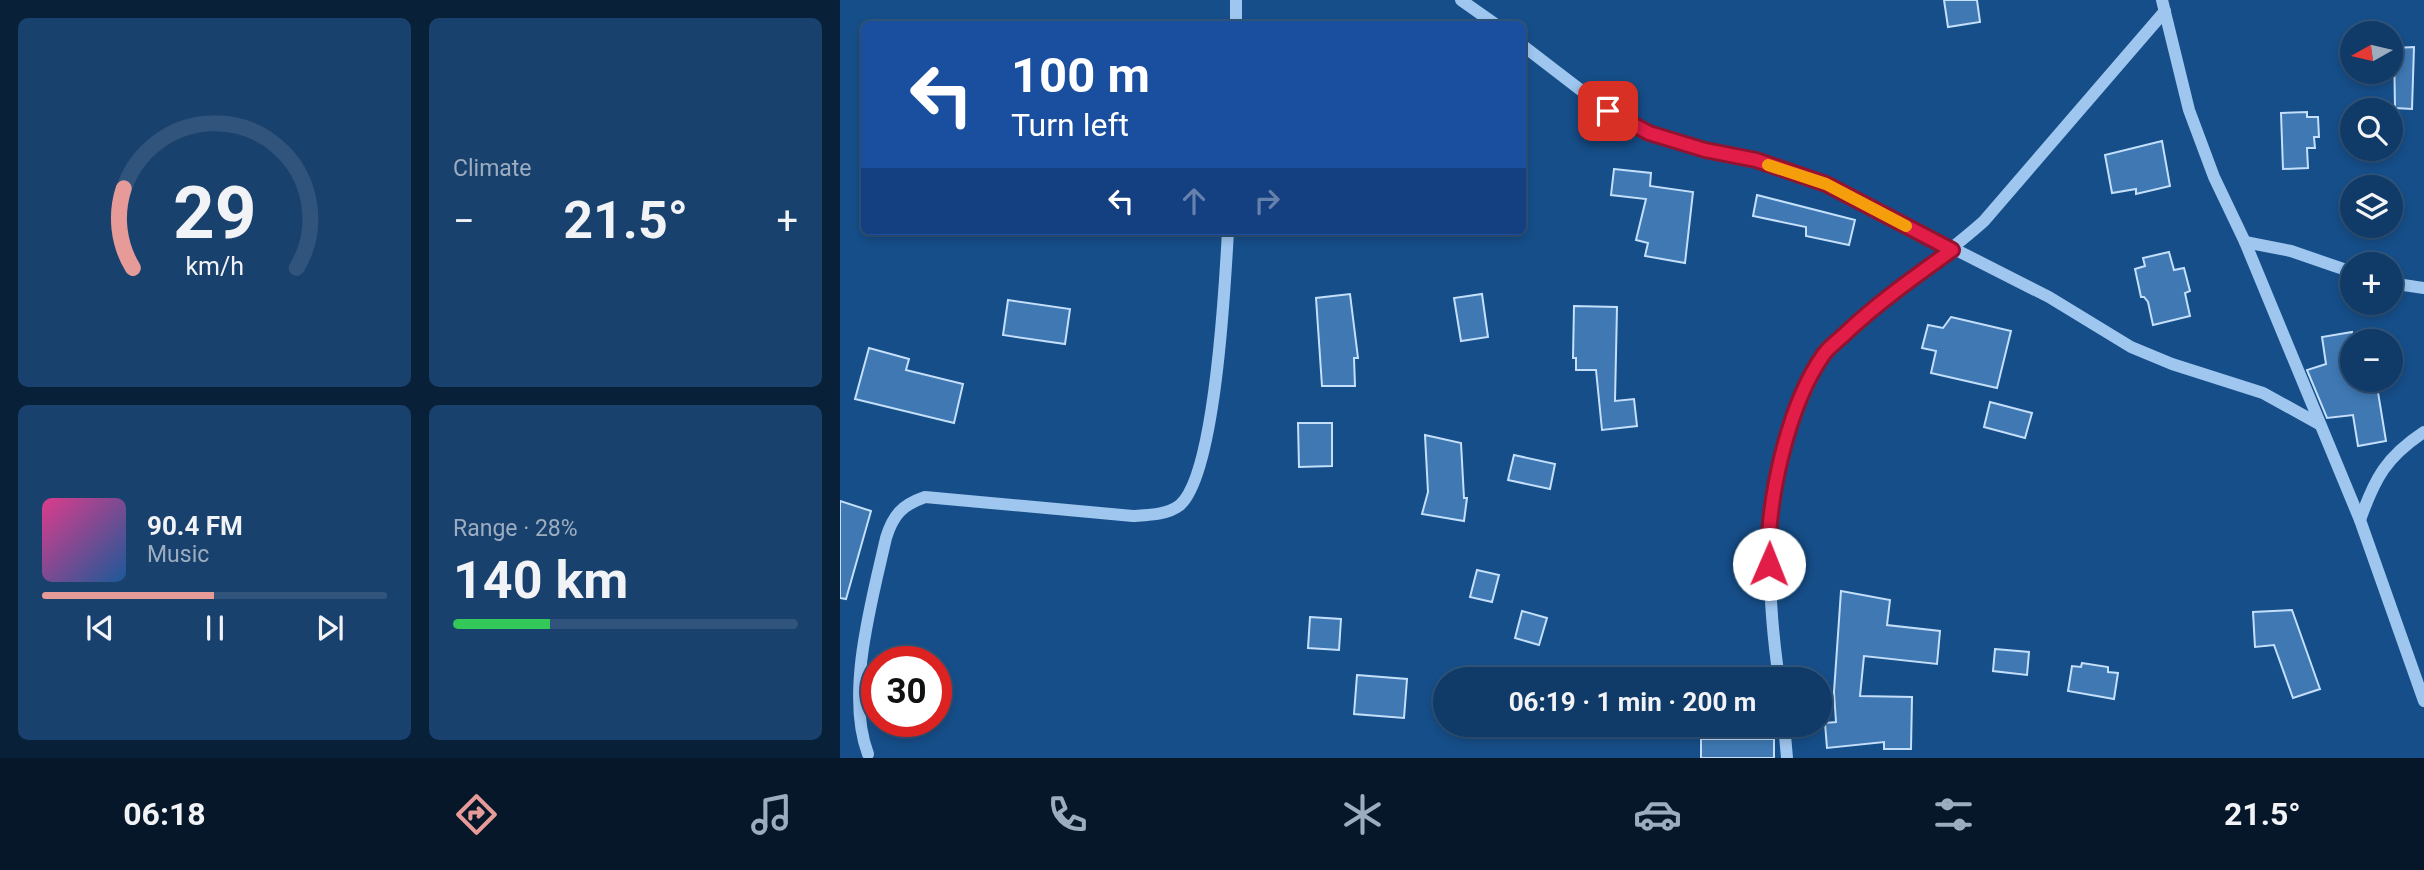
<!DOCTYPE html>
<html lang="en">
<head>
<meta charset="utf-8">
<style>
  body { margin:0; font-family:Roboto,sans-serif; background:#19416d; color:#f1f3f6; height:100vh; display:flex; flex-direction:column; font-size:26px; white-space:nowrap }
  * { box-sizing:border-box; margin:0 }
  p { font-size:23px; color:#9cadc0 }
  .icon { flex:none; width:38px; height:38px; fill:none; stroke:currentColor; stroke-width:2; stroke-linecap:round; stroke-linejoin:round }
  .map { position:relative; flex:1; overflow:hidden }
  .sheet { display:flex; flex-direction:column; gap:18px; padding:18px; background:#092039; width:840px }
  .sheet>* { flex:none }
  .top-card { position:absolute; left:21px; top:21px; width:665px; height:214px; border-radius:10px; box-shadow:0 4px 10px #0003,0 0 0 2px #30547b; background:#1a4fa0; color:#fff; overflow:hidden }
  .needle { width:46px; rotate:262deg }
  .tools { position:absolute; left:1500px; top:21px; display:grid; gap:14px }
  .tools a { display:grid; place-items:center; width:63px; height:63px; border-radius:50%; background:#103a67; box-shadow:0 4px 10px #0003,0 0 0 2px #30547b; font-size:35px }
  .speed { position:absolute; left:21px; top:646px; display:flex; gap:14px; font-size:35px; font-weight:700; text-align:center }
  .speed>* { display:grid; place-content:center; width:91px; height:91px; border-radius:50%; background:#103a67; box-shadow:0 4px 10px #0003,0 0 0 2px #30547b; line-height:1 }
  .speed .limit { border:10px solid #d22; background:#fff; color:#111 }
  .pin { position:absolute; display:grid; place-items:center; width:60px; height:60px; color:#fff; margin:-30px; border-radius:14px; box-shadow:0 4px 10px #0006 }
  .me { position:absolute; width:77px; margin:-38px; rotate:1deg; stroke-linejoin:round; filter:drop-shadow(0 0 5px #0008) }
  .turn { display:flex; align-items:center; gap:24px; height:147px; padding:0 35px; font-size:32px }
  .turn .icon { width:91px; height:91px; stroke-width:2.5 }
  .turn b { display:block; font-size:49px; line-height:60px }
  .lanes { display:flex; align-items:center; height:66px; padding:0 35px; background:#0003; justify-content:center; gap:35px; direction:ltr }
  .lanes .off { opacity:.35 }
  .big { font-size:52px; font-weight:700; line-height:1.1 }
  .sheet .widget { flex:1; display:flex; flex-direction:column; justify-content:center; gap:10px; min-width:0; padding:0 24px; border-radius:10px; background:#19416d }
  .sheet .dial { align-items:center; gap:0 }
  .dial svg { height:182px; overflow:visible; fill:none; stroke:#30547b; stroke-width:7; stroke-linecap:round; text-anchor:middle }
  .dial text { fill:#f1f3f6; stroke:none }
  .song { display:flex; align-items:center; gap:21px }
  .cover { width:84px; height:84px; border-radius:10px; background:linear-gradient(135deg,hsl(330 70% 55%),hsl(210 70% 35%)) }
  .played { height:7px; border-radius:4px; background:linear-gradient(90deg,#e69b98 50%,#30547b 50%) }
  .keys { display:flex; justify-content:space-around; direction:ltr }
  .heat { display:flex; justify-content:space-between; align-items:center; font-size:38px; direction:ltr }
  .charge { height:10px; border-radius:5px; background:linear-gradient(90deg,#34c759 28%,#30547b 0) }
  .sheet .tiles { flex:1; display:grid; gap:18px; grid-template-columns:repeat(2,1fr) }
  .trip { position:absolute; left:593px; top:667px; width:399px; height:70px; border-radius:35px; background:#103a67; box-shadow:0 4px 10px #0003,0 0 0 2px #30547b; font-weight:700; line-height:70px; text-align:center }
  .tabs { display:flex; height:112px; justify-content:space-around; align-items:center; background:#061729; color:#9cadc0 }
  .tabs .icon { width:49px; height:49px }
  .tabs .on { color:#e69b98 }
  .tabs b { font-size:32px; color:#f1f3f6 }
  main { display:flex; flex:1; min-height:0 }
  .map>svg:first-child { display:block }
  .building { fill:#3f78b2; stroke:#c4dffa; stroke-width:2 }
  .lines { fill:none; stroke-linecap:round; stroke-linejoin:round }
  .minor { stroke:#9ec6ee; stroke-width:12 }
  .route-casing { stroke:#92132f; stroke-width:18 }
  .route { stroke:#e11d48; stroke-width:12 }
  .slow { stroke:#f59e0b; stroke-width:12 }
</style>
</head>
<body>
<main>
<section class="sheet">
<div class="tiles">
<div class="widget dial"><svg viewBox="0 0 100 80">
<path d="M14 69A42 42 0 1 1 86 69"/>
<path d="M14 69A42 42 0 0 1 10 34" stroke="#e69b98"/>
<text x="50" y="56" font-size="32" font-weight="700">29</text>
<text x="50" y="72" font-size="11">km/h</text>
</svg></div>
<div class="widget"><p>Climate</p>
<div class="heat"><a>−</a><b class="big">21.5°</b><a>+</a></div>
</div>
<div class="widget">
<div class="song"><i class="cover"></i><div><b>90.4 FM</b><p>Music</p></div></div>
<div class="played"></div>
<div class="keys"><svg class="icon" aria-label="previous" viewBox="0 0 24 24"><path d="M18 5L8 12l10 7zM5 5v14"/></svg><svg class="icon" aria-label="pause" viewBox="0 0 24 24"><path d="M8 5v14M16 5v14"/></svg><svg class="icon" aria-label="next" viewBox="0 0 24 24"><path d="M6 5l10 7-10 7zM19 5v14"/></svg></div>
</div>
<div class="widget"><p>Range · 28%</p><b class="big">140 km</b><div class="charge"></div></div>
</div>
</section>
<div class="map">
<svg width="1584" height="758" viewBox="0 0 1584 758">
  <rect width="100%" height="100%" fill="#164e89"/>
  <!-- building -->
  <g class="building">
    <polygon points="1104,0 1137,0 1140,22 1108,27"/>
    <polygon points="1574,47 1572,109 1555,108 1554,48"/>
    <polygon points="1467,112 1467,117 1478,117 1479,137 1474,137 1475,148 1467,148 1468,168 1443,169 1441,113"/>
    <polygon points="1322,141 1330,186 1296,194 1296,189 1272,193 1265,155"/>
    <polygon points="774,169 811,173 810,186 853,192 845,263 805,256 808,243 796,240 806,199 771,195"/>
    <polygon points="917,195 1015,220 1009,245 966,236 966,227 913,216"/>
    <polygon points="1329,252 1334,270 1344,268 1350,291 1345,293 1350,316 1313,325 1308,302 1304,297 1301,297 1295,269 1305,266 1303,258"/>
    <polygon points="510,294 518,358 514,358 515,386 482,386 476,298"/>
    <polygon points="642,294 648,337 621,341 614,298"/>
    <polygon points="168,300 230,309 225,344 163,335"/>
    <polygon points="734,306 777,307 775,401 794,399 797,426 762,430 756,370 736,370 736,358 733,358"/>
    <polygon points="1111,317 1171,331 1157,388 1091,373 1096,351 1082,348 1088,325 1103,328"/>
    <polygon points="1512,332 1512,380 1536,380 1546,441 1518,446 1513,415 1487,418 1467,370 1486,364 1482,337"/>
    <polygon points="29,348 69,359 66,370 123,384 114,423 15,399"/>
    <polygon points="1150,402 1192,413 1185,438 1144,427"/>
    <polygon points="458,423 492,423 492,466 459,467"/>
    <polygon points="585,435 621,443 624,498 627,498 624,521 582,514 588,492"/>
    <polygon points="674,455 715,464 710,489 668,480"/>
    <polygon points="0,501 31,511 6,599 0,598"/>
    <polygon points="637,570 659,575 652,602 630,597"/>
    <polygon points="1001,591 1050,600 1047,625 1100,631 1097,664 1024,656 1020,696 1072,697 1071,749 1044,749 1044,742 987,748 985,723 996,722 994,692"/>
    <polygon points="1452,610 1480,689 1453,698 1434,645 1415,647 1413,612"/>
    <polygon points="682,611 707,618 699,645 675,638"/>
    <polygon points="470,617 501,619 499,650 468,648"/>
    <polygon points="1155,649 1189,652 1187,675 1153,671"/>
    <polygon points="1242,663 1268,667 1268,672 1278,673 1274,699 1228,691 1232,666 1241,667"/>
    <polygon points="517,675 567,679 564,718 514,714"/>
    <rect x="861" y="739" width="73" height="19"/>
  </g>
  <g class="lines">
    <!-- minor -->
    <g class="minor">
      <polyline points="621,0 655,24"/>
      <polyline points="1322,0 1349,110 1374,177 1405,242 1520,520 1584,701"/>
      <polyline points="396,24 396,0"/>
      <polyline points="682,45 768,111 809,133 865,150 916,160 986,184 1209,297 1291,347 1332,364 1423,393 1479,424"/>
      <polyline points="1405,242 1451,251 1512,272"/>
      <polyline points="1550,283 1584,288"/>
      <path d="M1520,520C1535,478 1546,457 1584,432"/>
      <path d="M939,679C925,581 922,478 968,387C973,376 977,363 985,353C992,344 1003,336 1012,328C1054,289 1102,259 1144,221L1325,11"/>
      <polyline points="944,724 947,758"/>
      <path d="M28,754C5,694 32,600 46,538C53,515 62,505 85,497L293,516C309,515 327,515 340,505C376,473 385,283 388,231"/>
    </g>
  </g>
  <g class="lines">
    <defs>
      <path id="route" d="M768,111L809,133L865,150L916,160L986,184L1112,250C1076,276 1040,301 1007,332C1000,339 990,346 984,354C948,404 926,503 929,564"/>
    </defs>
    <!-- route casing -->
    <use href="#route" class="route-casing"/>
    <!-- route -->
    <use href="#route" class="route"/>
    <!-- slow -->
    <polyline class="slow" points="928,165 986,184 1066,226"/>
  </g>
</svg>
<div class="tools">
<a><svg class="needle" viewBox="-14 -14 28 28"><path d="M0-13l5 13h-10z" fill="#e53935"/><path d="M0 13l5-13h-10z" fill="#9cadc0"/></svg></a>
<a><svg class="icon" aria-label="search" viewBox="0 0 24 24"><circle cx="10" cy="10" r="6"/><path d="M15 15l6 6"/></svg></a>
<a><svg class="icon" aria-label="layers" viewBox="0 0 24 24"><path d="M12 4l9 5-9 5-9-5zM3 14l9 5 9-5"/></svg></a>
<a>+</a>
<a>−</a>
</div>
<div class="speed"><div class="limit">30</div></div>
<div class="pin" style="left:768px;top:111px;background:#d93025"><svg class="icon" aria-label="arrive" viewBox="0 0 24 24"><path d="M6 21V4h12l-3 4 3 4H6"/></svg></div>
<svg class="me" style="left:929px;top:564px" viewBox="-20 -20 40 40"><circle r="19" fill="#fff"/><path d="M0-13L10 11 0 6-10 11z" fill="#e11d48"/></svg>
<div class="trip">06:19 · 1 min · 200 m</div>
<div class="top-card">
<div class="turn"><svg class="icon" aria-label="left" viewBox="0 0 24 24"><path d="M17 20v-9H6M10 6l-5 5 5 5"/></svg><div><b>100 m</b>Turn left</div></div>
<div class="lanes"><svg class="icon" aria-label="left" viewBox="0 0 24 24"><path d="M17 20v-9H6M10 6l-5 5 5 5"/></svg><svg class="icon off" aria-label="ahead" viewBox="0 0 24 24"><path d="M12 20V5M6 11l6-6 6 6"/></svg><svg class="icon off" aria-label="right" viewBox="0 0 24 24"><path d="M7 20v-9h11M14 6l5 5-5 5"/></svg></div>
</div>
</div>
</main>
<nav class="tabs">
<b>06:18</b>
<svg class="icon on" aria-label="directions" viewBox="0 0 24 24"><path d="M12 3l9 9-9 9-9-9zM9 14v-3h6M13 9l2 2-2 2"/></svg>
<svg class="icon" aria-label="music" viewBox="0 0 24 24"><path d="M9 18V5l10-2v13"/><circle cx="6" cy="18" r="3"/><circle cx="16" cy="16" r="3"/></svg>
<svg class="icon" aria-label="phone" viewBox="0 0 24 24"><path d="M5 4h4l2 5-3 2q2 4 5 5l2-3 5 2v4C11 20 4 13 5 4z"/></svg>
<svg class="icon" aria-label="climate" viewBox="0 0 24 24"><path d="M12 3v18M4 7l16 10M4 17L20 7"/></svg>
<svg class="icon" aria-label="car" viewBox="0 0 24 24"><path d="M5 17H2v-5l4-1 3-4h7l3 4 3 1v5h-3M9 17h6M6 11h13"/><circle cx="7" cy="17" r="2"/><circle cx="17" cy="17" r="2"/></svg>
<svg class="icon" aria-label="filters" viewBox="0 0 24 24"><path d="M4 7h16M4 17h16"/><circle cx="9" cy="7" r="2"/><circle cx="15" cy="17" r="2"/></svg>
<b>21.5°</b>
</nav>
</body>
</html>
